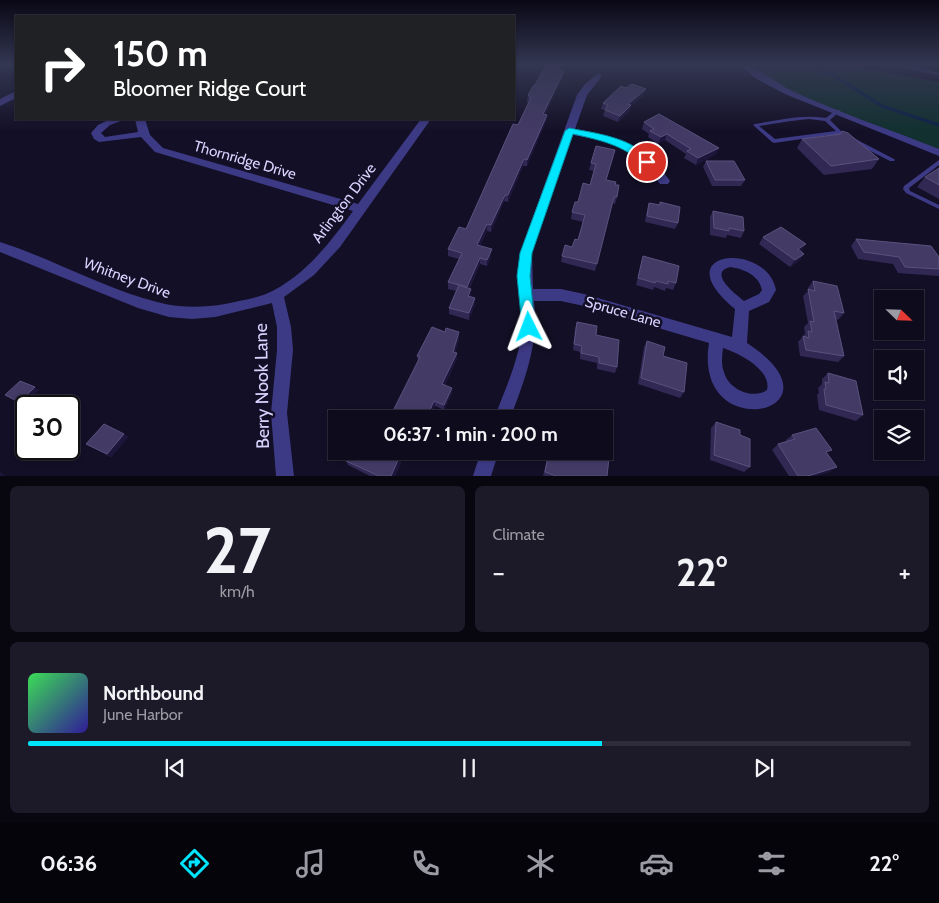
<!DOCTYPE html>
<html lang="en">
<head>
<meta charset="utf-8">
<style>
  body { margin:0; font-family:Cabin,sans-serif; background:#1c1929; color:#f1f3f6; height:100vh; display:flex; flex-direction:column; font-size:19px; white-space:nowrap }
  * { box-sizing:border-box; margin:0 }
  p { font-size:16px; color:#9b9ba3 }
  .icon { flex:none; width:28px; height:28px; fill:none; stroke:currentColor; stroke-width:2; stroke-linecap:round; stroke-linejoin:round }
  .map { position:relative; height:476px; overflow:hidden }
  .side { display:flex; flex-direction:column; gap:10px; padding:10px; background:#08060f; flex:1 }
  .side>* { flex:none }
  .hud { position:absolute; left:15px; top:15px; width:500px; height:105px; border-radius:0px; box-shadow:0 1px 4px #0004,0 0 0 1px #2e2b3b; background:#202124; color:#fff; overflow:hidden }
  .needle { width:32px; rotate:113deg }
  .tools { position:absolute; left:874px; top:290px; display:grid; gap:10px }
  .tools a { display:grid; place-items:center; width:50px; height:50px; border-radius:0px; background:#0e0b1c; box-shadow:0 1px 4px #0004,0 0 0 1px #2e2b3b; font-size:25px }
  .speed { position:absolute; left:15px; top:395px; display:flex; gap:10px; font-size:25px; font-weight:700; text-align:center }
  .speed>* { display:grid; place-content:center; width:65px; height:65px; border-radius:50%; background:#0e0b1c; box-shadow:0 1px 4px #0004,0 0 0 1px #2e2b3b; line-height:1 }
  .speed .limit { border:2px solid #111; border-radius:8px; background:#fff; color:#111 }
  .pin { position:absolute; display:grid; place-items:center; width:42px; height:42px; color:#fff; margin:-21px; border:2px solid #fff; border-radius:50%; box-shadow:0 1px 5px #0007 }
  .me { position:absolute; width:55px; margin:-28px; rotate:357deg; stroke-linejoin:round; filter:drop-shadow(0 0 4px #0008) }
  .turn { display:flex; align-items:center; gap:18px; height:105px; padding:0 15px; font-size:22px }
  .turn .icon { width:65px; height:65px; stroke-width:2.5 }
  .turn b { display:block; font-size:35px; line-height:42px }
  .big { font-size:38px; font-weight:700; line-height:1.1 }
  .side .widget { flex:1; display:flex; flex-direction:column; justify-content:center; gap:8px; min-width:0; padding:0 18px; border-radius:8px; background:#1c1929 }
  .side .dial { align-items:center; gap:0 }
  .dial b { font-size:65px; line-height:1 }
  .song { display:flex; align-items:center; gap:15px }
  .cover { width:60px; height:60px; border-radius:8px; background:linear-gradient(135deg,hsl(130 70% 55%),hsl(250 70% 35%)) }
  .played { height:5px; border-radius:2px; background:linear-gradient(90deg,#00e5ff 65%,#2e2b3b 65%) }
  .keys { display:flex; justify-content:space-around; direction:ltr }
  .heat { display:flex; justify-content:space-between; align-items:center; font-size:28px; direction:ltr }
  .side .tiles { flex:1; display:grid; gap:10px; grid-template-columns:1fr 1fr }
  .widget:last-child { grid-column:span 2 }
  .trip { position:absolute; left:328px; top:410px; width:285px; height:50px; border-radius:0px; background:#0e0b1c; box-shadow:0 1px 4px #0004,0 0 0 1px #2e2b3b; font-weight:700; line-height:50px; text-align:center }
  .tabs { display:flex; height:80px; justify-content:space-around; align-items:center; background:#06040b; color:#9b9ba3 }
  .tabs .icon { width:35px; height:35px }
  .tabs .selected { color:#00e5ff }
  .tabs b { font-size:22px; color:#f1f3f6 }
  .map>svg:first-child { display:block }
  .green { fill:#12302f }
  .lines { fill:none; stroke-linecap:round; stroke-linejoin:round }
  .stream { stroke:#0c2248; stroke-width:3 }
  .service { fill:#3d3a85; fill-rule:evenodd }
  .minor { fill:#3d3a85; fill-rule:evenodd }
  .wall { fill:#312854 }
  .shaded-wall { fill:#1d163a }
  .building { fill:#433a66; stroke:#5a527e }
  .route { fill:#00e5ff; stroke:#0095a6 }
  .labels { text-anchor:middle; stroke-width:5; stroke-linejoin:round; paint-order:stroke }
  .street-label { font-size:15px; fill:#d9d4ff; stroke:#130f26 }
  .near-street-label { font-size:18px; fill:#d9d4ff; stroke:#130f26 }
</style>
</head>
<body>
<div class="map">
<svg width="939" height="476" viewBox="0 0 939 476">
  <rect width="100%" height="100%" fill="#130f26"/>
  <!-- green -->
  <polygon class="green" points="744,65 844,65 939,82 939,153 788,92 758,76"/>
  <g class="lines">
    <!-- stream -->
    <polyline class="stream" points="794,65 831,74 882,106 939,125"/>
    <!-- service -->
    <g class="service">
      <polygon points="891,65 900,65 939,73 939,75"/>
      <path d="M836,110H840V111L830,120L842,132L894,159L895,160L894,161H890L839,135H830L774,143L772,142L753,125L755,124C779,120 802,114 826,118ZM809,119L825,121L836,131L775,139L759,126L791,121Z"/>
      <polygon points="939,160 939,165 909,188 910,191 939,205 939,209 906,193 903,189 904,186"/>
    </g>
    <!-- minor -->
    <g class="minor">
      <path d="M740,65C755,65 775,82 790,90C837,112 891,130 939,149V156L785,94L755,78Z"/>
      <path d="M598,73L602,76L587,95L575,129C616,136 645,144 670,181L668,184H660C632,148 616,142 573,135L532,253L533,289H561L584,294L732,337L735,309C663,250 766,240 776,290L769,302L749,311L747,343C853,412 692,449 709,343L584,306L561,301H534C539,344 525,379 510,419H494C505,389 520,359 522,326C523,301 517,278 520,253L577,95L585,84ZM730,267C744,269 759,275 762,290L759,294L744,301C737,295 707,273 730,267ZM723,348C739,353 772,370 767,390C752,400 728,389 724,372C721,365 722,356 723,348Z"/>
      <polygon points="16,91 16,98 0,106 0,99"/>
      <path d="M110,119H126L110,125L101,133L105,137L138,132L135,119H145L150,135L163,148L358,204L421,119H431L340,247L314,275L284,297L291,327L293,350L287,413L294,476H276L271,413L277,350V327L272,303L215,317L192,319L169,317L138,308L0,252V242C53,259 103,288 157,302C180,308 202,308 225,304C238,301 253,299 266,294C303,278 330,243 353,211L155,152L141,137L99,142L94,139L91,133L98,125Z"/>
      <polygon points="481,451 499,451 491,476 473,476"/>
    </g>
  </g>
  <!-- wall -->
  <g class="wall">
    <polygon points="545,65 565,65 561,70 563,77 545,114 547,115 546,121 527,166 523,166 508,202 504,201 491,232 487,231 480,246 491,256 487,266 480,264 470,288 471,295 470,297 475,298 475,304 469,320 449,314 449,308 456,291 448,289 448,282 459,259 448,256 448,249 466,229 528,103 527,102 528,95 535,85 545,66"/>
    <polygon points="644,95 630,107 629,111 618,122 603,116 605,110 601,109 603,103"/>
    <polygon points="644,122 716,154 696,165 684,158 686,154 665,140 658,144 648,137 649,134 642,129"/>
    <polygon points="842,131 879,159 872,169 824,175 797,148 802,139 840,134"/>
    <polygon points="596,146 606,180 615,185 617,197 615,204 612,203 595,271 561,262 562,256 572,247 578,240 583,222 571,219 572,212 590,185 594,171 589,170"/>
    <polygon points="706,161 745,180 741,186 712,186 703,167"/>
    <polygon points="939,168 939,199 917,187 925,177"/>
    <polygon points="660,202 678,223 675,229 645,222 647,210 649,203 659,205"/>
    <polygon points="713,211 744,231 741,238 727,235 726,238 710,235 710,217"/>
    <polygon points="763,237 802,251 801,251 804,254 800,260 790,267 759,244"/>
    <polygon points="856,239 939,257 939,276 898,273 893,264 858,259 851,246"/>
    <polygon points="643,256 676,283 673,290 666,288 665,291 654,287 653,290 636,285 641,263"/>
    <polygon points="813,281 844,313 838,320 835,319 844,356 838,362 800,356 798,342 805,334 804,327 808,323 803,296 809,290 808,288"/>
    <polygon points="577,322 596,335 617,367 615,373 597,369 597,363 580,359 580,352 573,350 575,328"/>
    <polygon points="459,339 455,353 457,353 457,359 445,385 452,393 444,410 435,406 429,419 389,419 418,362 417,356"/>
    <polygon points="647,341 684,392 680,398 638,384 644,347"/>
    <polygon points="828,373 863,415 856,421 819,410 817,395 819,393 818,388 822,384 822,379"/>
    <polygon points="716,422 740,435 750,467 744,472 710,460 711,428"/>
    <polygon points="124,434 128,437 111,457 86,444"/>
    <polygon points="792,435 827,453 837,467 829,472 816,476 789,476 772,450 778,444 787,442 786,440"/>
    <polygon points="351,451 393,451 392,455 401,463 395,476 370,476 348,465 346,461"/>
    <polygon points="549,451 559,454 560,451 604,451 607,476 543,476"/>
  </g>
  <!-- shaded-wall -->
  <g class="shaded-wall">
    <polygon points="561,65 565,65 557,76 558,70"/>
    <polygon points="564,71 563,77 542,121 543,114"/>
    <polygon points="646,89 644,95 630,107 629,111 618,122 620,116 628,104"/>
    <polygon points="547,115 546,121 527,166 527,160"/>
    <polygon points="667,134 665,140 658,144 661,137"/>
    <polygon points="719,148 716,154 696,165 698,158"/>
    <polygon points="524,159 523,166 508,202 508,195"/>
    <polygon points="505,195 504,201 491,232 491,225"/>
    <polygon points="487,224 487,231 477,252 477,245"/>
    <polygon points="806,244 802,251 793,256 798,249"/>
    <polygon points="492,249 491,256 487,266 487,260"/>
    <polygon points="804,254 800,260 790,267 795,260"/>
    <polygon points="480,258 480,264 467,294 467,287"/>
    <polygon points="471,289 471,295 468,302 468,296"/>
    <polygon points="475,298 475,304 469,320 469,313"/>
    <polygon points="459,332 459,339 453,358 453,352"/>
    <polygon points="457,353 457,359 443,390 442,384"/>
    <polygon points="35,387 39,390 23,405 19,402"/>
    <polygon points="452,388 452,393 444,410 444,405"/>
    <polygon points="434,401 435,406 429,419 426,419"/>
    <polygon points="124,434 128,437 111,457 107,454"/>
    <polygon points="389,451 393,451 390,459 388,454"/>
    <polygon points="399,458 401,463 395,476 391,476"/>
    <polygon points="837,467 829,472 816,476 808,476"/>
    <polygon points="0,472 6,476 0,476"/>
  </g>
  <!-- building -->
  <g class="building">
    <polygon points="546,65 561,65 558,70 564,71 543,114 547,115 527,160 524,159 508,195 505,195 491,225 487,224 477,245 492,249 487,260 480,258 467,287 448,282 462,253 448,249 459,227 466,229 513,124 518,125 531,98 528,95 534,85 535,85"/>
    <polygon points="632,84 646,89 628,104 631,105 620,116 605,110 608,105 603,103 621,86 626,88"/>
    <polygon points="659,114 719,148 698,158 687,151 691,149 667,134 661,137 650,131 654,129 644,122"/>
    <polygon points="842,131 848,133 879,159 831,166 802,139 841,134"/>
    <polygon points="596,146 615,150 606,180 616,182 615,185 619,185 617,197 614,197 597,264 562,256 565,245 572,247 575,239 578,240 585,215 572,212 575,202 578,202 583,183 590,185 596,164 591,163"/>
    <polygon points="706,161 734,161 745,180 715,180"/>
    <polygon points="939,168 939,185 925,177"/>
    <polygon points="660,202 680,207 678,223 647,216 649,203 660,205"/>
    <polygon points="713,211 743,217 744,231 729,228 729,231 714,228"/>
    <polygon points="781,227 806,244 798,249 804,254 795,260 763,237"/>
    <polygon points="856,239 931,246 939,257 939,269 905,267 899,257 864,252"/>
    <polygon points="643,256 679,266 676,283 668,281 668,284 656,281 655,283 638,278"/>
    <polygon points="813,281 837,286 844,313 834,311 844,356 806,350 803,336 809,338 808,331 812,332 810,321 814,322 808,289 815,291"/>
    <polygon points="459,285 471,289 468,296 475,298 469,313 449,308"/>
    <polygon points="577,322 597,326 596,335 619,340 617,367 599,363 599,357 581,353 582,346 574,344"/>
    <polygon points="432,327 445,332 446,328 459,332 453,352 457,353 442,384 452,388 444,405 434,401 426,419 415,419 403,414 400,419 389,419 420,357 417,356"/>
    <polygon points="647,341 665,347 663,356 687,363 684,392 641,378"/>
    <polygon points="828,373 856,381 863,415 826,405 824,389 826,389 825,382 829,383"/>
    <polygon points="20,381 35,387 19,402 5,395"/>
    <polygon points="716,422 740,430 740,435 750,439 750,467 714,455"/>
    <polygon points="104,424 124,434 107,454 86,444"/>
    <polygon points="816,428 832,450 826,452 837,467 808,476 798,476 778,444 795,439 792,435"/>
    <polygon points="604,448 610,450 607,476 556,476 545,472 549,451 560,454 560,451 604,451"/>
    <polygon points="351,451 389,451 388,454 399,458 391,476 379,476 346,461"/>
  </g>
  <!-- sky -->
  <linearGradient id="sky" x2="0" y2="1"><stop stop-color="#0a0815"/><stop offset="0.49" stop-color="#333752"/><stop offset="1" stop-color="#333752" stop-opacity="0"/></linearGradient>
  <rect width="939" height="132" fill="url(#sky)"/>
  <!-- route -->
  <path class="route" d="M569,128C598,134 633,137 652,162L651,164H644C623,145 600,140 573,134L532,253L530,276L535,327L533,331L529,333L524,331L522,327L517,276L520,253L565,131Z"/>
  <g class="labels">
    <!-- street labels -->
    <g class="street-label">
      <text transform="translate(245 160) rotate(16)" y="5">Thornridge Drive</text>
      <text transform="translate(344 203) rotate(-53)" y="5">Arlington Drive</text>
      <text transform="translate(127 278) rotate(20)" y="5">Whitney Drive</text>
      <text transform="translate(623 312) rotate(16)" y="5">Spruce Lane</text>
    </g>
    <!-- near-street labels -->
    <g class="near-street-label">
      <text transform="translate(262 386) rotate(-91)" y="6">Berry Nook Lane</text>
    </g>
  </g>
</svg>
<div class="tools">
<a><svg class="needle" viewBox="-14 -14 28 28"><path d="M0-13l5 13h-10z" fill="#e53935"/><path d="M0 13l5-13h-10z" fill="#9b9ba3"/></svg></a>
<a><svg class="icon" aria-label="sound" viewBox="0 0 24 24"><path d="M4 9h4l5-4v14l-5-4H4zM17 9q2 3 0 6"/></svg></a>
<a><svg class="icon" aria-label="layers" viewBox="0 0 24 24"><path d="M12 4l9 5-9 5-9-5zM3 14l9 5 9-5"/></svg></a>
</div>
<div class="speed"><div class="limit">30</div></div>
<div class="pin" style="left:647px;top:162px;background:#d93025"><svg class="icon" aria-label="arrive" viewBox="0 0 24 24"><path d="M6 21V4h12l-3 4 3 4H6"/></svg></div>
<svg class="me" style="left:529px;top:327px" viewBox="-20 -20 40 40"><path d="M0-17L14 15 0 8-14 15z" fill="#00e5ff" stroke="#fff" stroke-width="4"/></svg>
<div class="trip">06:37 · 1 min · 200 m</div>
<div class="hud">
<div class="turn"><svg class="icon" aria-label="right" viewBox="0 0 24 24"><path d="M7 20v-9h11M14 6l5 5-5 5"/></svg><div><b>150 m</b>Bloomer Ridge Court</div></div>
</div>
</div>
<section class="side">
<div class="tiles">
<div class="widget dial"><b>27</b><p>km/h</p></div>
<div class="widget"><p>Climate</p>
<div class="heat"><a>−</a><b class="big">22°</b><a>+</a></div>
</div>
<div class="widget">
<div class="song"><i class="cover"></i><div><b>Northbound</b><p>June Harbor</p></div></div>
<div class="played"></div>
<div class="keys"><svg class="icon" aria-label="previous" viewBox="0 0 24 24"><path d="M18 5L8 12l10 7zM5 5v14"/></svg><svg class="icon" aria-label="pause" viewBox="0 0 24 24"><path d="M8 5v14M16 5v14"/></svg><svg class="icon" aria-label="next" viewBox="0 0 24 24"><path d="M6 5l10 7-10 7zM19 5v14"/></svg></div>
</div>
</div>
</section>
<nav class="tabs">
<b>06:36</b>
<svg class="icon selected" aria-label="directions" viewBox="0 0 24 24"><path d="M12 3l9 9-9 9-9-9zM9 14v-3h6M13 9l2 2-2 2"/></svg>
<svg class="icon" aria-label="music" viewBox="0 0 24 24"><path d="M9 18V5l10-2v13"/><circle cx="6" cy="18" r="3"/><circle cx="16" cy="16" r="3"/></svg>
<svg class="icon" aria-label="phone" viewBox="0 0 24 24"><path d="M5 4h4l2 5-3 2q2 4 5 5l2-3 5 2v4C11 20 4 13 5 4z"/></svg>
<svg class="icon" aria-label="climate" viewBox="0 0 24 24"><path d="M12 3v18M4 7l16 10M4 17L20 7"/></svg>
<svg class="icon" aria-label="car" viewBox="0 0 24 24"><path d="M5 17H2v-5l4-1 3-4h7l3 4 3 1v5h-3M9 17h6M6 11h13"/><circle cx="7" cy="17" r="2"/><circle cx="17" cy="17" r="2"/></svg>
<svg class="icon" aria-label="filters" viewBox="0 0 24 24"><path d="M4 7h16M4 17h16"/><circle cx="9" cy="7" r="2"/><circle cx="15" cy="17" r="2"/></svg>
<b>22°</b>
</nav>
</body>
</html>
